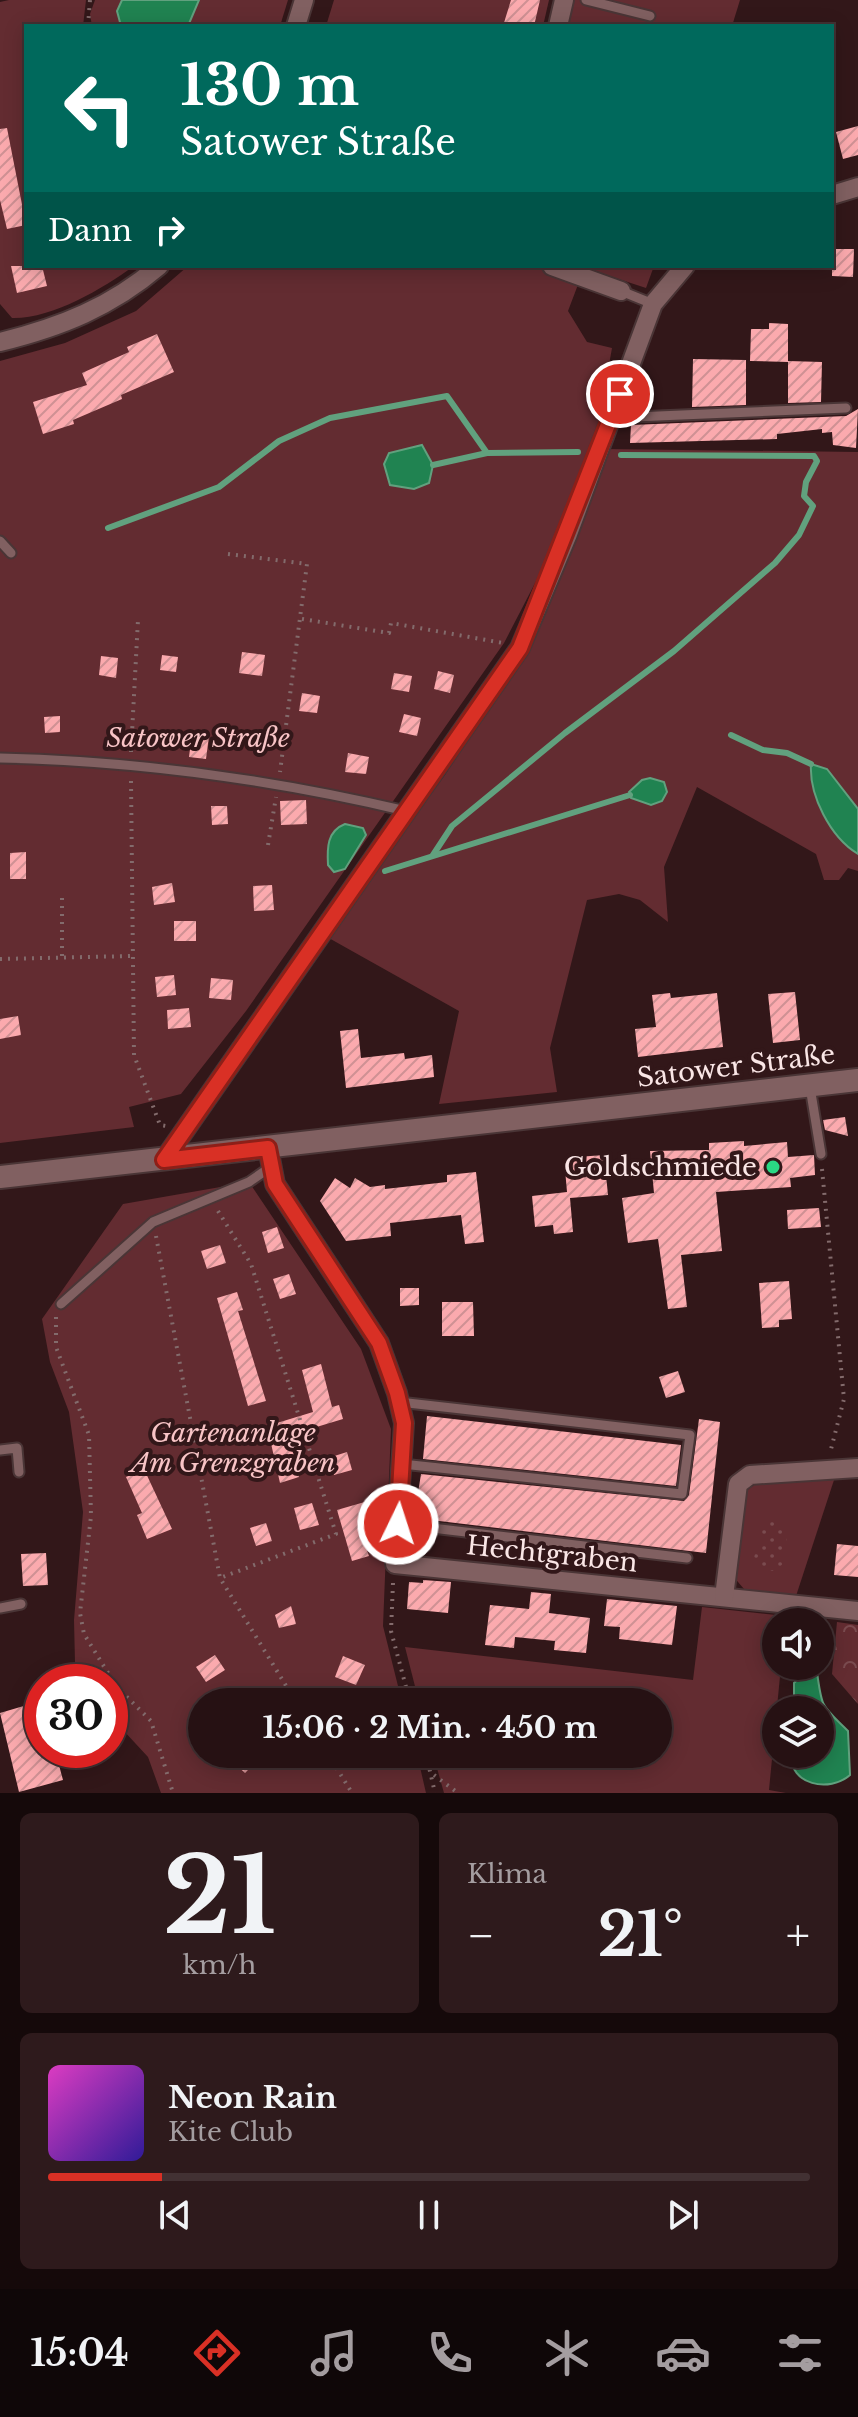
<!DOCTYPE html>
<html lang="de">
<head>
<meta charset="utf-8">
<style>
  body { margin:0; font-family:"Libre Baskerville",serif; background:#2e1a1c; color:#f1f3f6; height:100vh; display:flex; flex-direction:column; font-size:30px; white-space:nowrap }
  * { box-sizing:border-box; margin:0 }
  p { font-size:26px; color:#a49da0 }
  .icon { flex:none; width:44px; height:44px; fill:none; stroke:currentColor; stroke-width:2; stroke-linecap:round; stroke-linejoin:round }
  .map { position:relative; height:1793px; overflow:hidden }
  .panel { display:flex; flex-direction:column; gap:20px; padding:20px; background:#15090a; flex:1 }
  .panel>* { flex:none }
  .guide { position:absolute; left:24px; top:24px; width:810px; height:244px; border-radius:0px; box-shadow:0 4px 20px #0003,0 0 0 2px #423133; background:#00695c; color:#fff; overflow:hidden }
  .fabs { position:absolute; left:762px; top:1608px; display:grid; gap:16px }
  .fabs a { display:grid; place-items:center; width:72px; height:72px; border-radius:50%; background:#261113; box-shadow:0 4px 20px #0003,0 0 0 2px #423133; font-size:40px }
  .speed { position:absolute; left:24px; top:1664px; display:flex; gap:16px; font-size:40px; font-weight:700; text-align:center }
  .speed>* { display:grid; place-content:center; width:104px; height:104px; border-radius:50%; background:#261113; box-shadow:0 4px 20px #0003,0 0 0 2px #423133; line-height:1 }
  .speed .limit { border:12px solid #d22; background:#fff; color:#111 }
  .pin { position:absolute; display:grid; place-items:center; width:68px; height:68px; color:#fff; margin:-34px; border:4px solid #fff; border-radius:50%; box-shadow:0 2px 8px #0007 }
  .me { position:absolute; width:88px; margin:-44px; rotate:4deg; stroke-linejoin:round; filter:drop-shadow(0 0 6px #0008) }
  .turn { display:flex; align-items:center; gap:28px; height:168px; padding:0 24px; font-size:36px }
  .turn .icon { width:104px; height:104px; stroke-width:2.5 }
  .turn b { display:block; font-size:56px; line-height:68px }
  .then { display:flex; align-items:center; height:76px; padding:0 24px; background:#0003; gap:16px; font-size:30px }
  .big { font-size:60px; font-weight:800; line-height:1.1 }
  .panel .card { flex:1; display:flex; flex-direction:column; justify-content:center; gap:12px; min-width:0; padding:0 28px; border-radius:12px; background:#2e1a1c }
  .panel .dial { align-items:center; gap:0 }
  .dial b { font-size:104px; line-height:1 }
  .song { display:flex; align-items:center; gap:24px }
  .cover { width:96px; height:96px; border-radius:12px; background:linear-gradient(135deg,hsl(310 70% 55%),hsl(250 70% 35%)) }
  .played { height:8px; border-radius:4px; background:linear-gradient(90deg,#d93025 15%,#423133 15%) }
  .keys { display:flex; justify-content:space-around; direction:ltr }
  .heat { display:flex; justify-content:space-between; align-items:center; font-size:44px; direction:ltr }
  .panel .tiles { flex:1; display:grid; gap:20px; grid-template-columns:1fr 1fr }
  .card:last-child { grid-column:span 2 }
  .trip { position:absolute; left:188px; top:1688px; width:484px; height:80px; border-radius:40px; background:#261113; box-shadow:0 4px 20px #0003,0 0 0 2px #423133; font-weight:800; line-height:80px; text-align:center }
  .tab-bar { display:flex; height:128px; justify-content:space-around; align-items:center; background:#0f0708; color:#a49da0 }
  .tab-bar .icon { width:56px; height:56px }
  .tab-bar .on { color:#d93025 }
  .tab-bar b { font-size:36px; color:#f1f3f6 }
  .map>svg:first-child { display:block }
  .green { fill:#632c31 }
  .forest { fill:url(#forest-crowns) }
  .park { fill:url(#park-dots) }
  .water { fill:#208351; stroke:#61a17e; stroke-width:2 }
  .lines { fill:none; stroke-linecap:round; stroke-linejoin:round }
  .stream { stroke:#61a17e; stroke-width:6 }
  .building { fill:url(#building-hatch) }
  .service-casing { stroke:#4a3536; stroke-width:13 }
  .minor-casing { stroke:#4a3536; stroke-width:22 }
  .secondary-casing { stroke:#4a3536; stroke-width:26 }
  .path { stroke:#836b6c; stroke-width:4; stroke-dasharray:2 6; stroke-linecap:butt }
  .service { stroke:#816061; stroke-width:9 }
  .minor { stroke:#816061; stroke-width:18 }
  .secondary { stroke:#816061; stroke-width:22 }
  .route-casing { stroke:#8d1f18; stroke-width:20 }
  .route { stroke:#d93025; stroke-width:14 }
  .poi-dot { fill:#2ad884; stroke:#321719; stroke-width:3 }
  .labels { text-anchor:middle; stroke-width:8; stroke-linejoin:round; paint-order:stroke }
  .park-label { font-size:26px; font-style:italic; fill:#f8c4c6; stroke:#321719 }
  .street-label { font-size:26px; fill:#fae6e6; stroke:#321719 }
  .poi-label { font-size:26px; fill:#fae6e6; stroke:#321719; text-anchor:end }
</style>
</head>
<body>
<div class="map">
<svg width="858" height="1793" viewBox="0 0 858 1793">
  <defs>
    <pattern id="forest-crowns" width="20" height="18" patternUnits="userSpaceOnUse" patternTransform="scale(2)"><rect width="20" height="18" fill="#632c31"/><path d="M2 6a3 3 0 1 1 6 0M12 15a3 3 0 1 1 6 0" fill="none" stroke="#7a4b4f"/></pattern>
    <pattern id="park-dots" width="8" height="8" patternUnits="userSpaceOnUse" patternTransform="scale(2)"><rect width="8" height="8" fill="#632c31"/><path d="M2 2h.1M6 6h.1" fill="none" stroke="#7a4b4f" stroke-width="1.8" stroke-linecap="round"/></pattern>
    <pattern id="building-hatch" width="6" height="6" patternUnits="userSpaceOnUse" patternTransform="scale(2)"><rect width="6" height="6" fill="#fbaaae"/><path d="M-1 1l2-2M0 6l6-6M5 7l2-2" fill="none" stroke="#cf9194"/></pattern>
  </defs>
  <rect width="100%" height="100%" fill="#321719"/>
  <!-- green -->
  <g class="green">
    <path d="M9,0H86L83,26H26V266H134C102,289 52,319 12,318L0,304V2Z"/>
    <polygon points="95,0 288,0 280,26 92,26 90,14"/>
    <polygon points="334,0 549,0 543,26 326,26"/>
    <polygon points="573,0 740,0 732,26 566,26"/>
    <polygon points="188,266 535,266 579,282 568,311 587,342 612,348 609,365 615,388 561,533 504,643 246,1011 181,1094 129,1107 134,1127 0,1143 0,361 65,343 136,311"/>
    <polygon points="579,266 654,266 646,288"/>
    <polygon points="603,449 858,452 858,871 848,868 839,880 824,880 816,854 697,787 664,867 668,922 640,900 619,894 587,900 550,1048 557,1092 439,1104 459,1011 327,937 445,775 534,640"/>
    <polygon points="249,1182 361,1349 391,1429 383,1626 402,1702 202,1702 202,1754 417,1754 426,1793 161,1793 148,1757 110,1716 110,1682 87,1682 75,1663 74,1620 83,1512 69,1412 50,1362 42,1319 123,1204"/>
    <polygon points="834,1480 796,1596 744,1589 732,1575 744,1492 757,1483"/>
    <polygon points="702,1607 786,1616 785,1622 776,1622 776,1666 781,1666 769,1790 786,1793 444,1793 433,1754 658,1754 658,1702 419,1702 405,1647 693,1680"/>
  </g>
  <!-- forest -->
  <polygon class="forest" points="837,1622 858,1625 858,1704 832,1674"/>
  <!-- park -->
  <polygon class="park" points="771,1521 781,1521 788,1530 782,1565 773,1571 762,1570 754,1557 762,1529"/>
  <!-- water -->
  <g class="water">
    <polygon points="122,0 199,0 188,26 121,26 117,11"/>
    <polygon points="422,445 433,465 429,483 414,489 390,485 384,464 389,453"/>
    <path d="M811,764L827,769L858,809V854C830,837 809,795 811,764Z"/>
    <polygon points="650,778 664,782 667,792 662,801 651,805 631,798 629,792 642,780"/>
    <path d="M345,824L363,828L366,835L345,869L334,872L328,865C327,848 327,831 345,824Z"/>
    <path d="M809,1669L817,1672C822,1710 822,1705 848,1731L850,1775C830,1793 788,1785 792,1754H820V1710H794V1683Z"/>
  </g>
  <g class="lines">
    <!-- stream -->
    <g class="stream">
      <polyline points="433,465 487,453"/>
      <polyline points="108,528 219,487 279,441 330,418 447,396 487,453 578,452"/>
      <polyline points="731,735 763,750 787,753 811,764"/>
      <polyline points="433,855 452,826 565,733 674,651 775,563 799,535 813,506 804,496 806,482 817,461 814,456 621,455"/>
      <polyline points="385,871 630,795"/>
    </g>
  </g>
  <!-- building -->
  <g class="building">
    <polygon points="511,0 540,0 534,26 503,26"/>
    <polygon points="858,126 858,155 843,159 836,132"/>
    <polygon points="7,128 26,225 7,229 0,200 0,129"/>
    <polygon points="832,249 854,249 853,277 832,276"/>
    <polygon points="11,266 42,266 47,286 17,293"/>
    <polygon points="769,323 788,324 788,361 822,362 821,402 788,403 788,362 750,361 751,329 769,329"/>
    <polygon points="157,334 174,372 121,395 122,399 73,420 74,424 43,434 33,402 87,385 82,373 129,352 127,347"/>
    <polygon points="693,359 746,360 746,405 692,407"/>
    <polygon points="858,409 856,448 833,445 832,432 822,433 822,429 777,434 777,439 630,443 631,425 846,416"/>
    <polygon points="242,652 265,655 262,676 239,673"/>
    <polygon points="162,655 178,657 176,672 160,670"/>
    <polygon points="101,656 118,658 116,678 99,675"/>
    <polygon points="438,671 454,675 450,693 434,689"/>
    <polygon points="394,673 412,676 409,692 391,689"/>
    <polygon points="302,693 320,696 317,713 299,711"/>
    <polygon points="404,714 421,718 417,736 399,732"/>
    <polygon points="60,716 60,732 45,733 44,717"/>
    <polygon points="192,734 209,736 206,759 189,757"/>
    <polygon points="348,753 369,757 366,774 345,772"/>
    <polygon points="306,800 307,824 281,825 280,801"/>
    <polygon points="211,806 227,806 228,824 212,825"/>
    <polygon points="26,852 26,879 10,879 10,853"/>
    <polygon points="172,883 175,902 154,905 152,887"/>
    <polygon points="272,885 274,910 254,911 253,886"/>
    <rect x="174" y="921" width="22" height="20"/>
    <polygon points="174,975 176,995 157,997 155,977"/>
    <polygon points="211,978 233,980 231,1000 209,998"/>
    <polygon points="795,992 800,1040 773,1043 768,994"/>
    <polygon points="670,993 671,998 717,993 723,1047 638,1057 635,1029 656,1027 652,995"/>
    <polygon points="189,1008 191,1027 168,1029 167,1010"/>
    <polygon points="18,1016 21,1035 0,1039 0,1019"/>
    <polygon points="358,1029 361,1058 404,1053 405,1059 432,1055 434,1077 346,1088 340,1031"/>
    <polygon points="845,1117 848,1136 825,1130 823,1120"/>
    <polygon points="744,1141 744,1146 787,1142 788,1157 814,1155 815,1175 790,1178 791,1187 716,1192 722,1251 681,1255 687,1307 668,1309 658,1239 628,1243 622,1198 654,1193 650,1151 709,1150 709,1143"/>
    <polygon points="604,1155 608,1195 570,1198 573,1232 554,1234 553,1225 535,1227 532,1196 567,1192 564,1158"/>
    <polygon points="476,1172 484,1242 465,1244 461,1215 390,1223 391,1236 346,1241 320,1201 335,1178 350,1188 355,1178 370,1187 385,1185 385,1189 447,1182 447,1175"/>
    <polygon points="819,1208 821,1227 788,1229 787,1210"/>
    <polygon points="277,1227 284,1248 268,1253 262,1232"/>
    <polygon points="220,1245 226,1263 207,1269 201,1251"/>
    <polygon points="289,1274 296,1294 280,1299 273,1279"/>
    <polygon points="789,1281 792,1319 779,1320 779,1327 762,1328 759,1283"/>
    <polygon points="400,1288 419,1288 419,1305 400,1306"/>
    <polygon points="237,1292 243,1310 238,1311 266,1401 248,1406 217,1298"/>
    <polygon points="442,1302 473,1302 474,1336 442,1336"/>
    <polygon points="321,1364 332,1407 339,1405 343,1419 290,1435 299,1477 280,1483 267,1426 313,1412 302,1370"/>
    <polygon points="678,1371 685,1392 666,1398 659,1377"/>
    <polygon points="427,1416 681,1445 676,1486 423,1459"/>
    <polygon points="699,1419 720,1422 706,1553 414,1518 421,1474 684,1501 689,1495"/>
    <polygon points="347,1452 352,1470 334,1475 328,1458"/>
    <polygon points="144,1469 172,1529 147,1539 137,1515 142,1513 126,1477"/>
    <polygon points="368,1501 374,1521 359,1526 369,1556 352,1561 337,1510"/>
    <polygon points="312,1503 319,1525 300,1530 294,1508"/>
    <polygon points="266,1523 272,1541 256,1546 250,1528"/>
    <polygon points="837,1544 858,1546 858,1577 834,1575"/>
    <polygon points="46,1553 48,1585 23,1586 21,1554"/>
    <polygon points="423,1580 451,1582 448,1613 407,1609 409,1582 423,1583"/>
    <polygon points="531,1592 551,1594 549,1613 590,1618 586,1653 554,1650 555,1641 515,1637 514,1648 485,1645 490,1605 529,1609"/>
    <polygon points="607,1599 677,1606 672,1645 619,1639 620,1627 604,1626"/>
    <polygon points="291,1606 296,1624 279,1628 275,1615"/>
    <polygon points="215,1655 225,1670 206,1682 196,1667"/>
    <polygon points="343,1656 365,1665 356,1685 335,1677"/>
    <polygon points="27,1705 42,1758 56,1754 63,1780 19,1792 0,1713"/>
    <polygon points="224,1754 263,1754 245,1773"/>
  </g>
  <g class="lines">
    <defs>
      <g id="service">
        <polyline points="586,0 650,16"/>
        <polyline points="621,291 653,304"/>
        <polyline points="611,418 846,408"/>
        <polyline points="0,541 11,553"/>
        <path d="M0,758C135,761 275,780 406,811"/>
        <polyline points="810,1087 821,1154"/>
        <polyline points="61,1304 153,1222 249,1182 272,1166"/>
        <polyline points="399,1402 690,1435 682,1494 402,1464"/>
        <polyline points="0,1450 17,1448 19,1472"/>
        <polyline points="398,1524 687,1558"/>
        <polyline points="0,1608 21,1604"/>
      </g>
      <g id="minor">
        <polyline points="296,26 304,0"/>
        <polyline points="558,26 564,0"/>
        <polyline points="832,195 858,187"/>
        <polyline points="552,266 621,291"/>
        <path d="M0,342C61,327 111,307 159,266"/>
        <polyline points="268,1148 275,1184 379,1343 397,1393 404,1423 395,1564 858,1611"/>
        <polyline points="164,1160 520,648 568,534 653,304 685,266"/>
        <polyline points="724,1597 738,1484 750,1475 858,1468"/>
      </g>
      <polyline id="secondary" points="0,1177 858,1080"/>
    </defs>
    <!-- service casing -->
    <use href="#service" class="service-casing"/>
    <!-- minor casing -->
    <use href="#minor" class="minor-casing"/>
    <!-- secondary casing -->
    <use href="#secondary" class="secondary-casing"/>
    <!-- path -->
    <g class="path">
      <polyline points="88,26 90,0"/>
      <polyline points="228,554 307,564 280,772"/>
      <polyline points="302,619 389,633 391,623 503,643"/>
      <polyline points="131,752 138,620"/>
      <polyline points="131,781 134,1055 160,1125 166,1126"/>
      <polyline points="268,845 276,797"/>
      <polyline points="62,898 62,958"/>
      <polyline points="0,959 131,956"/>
      <polyline points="822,1169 844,1399 830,1453"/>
      <polyline points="218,1211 251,1264 336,1534 220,1578"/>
      <polyline points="156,1236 220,1578 296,1702"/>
      <polyline points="56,1317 56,1347 89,1435 91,1516 80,1613 84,1634 116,1686 151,1721 173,1793"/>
      <polyline points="393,1583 391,1631 410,1702"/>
      <polyline points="328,1754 352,1793"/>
      <polyline points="426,1754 435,1793"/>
      <polyline points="434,1775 458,1793"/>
    </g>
    <!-- service -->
    <use href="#service" class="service"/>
    <!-- minor -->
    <use href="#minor" class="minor"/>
    <!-- secondary -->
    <use href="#secondary" class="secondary"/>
  </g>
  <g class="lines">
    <defs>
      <polyline id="route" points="398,1524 404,1423 397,1393 379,1343 275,1184 268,1148 164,1160 520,648 620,394"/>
    </defs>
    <!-- route casing -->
    <use href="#route" class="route-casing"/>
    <!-- route -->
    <use href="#route" class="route"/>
  </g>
  <!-- markers -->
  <circle class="poi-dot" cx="773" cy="1167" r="8"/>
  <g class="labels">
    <!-- park labels -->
    <g class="park-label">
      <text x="198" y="747">Satower Straße</text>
      <text x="233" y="1442">Gartenanlage<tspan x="233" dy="30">Am Grenzgraben</tspan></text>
    </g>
    <!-- street labels -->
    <g class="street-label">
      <text transform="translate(736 1066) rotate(-7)" y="9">Satower Straße</text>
      <text transform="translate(552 1554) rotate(6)" y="9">Hechtgraben</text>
    </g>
    <!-- poi labels -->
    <g class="poi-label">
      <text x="757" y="1176">Goldschmiede</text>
    </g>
  </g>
</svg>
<div class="fabs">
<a><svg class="icon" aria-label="sound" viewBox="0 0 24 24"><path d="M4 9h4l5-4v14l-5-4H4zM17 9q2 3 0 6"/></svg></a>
<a><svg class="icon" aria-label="layers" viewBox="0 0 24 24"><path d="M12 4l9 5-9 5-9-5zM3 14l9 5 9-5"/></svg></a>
</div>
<div class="speed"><div class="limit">30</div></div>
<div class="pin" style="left:620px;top:394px;background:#d93025"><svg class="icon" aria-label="arrive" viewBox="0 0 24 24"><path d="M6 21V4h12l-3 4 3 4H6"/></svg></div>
<svg class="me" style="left:398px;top:1524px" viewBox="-20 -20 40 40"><circle r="17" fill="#d93025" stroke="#fff" stroke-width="3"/><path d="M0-11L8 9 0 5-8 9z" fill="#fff"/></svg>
<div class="trip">15:06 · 2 Min. · 450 m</div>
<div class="guide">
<div class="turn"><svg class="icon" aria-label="left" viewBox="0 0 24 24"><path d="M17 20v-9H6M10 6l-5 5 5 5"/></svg><div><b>130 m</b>Satower Straße</div></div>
<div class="then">Dann<svg class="icon" aria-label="right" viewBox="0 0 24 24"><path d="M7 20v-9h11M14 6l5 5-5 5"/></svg></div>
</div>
</div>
<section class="panel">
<div class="tiles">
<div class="card dial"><b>21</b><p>km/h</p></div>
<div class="card"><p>Klima</p>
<div class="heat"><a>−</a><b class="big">21°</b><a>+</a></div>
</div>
<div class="card">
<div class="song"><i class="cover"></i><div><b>Neon Rain</b><p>Kite Club</p></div></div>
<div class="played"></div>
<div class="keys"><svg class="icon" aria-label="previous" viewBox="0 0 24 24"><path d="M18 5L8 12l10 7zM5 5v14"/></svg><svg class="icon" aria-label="pause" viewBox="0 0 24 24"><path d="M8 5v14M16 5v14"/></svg><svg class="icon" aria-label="next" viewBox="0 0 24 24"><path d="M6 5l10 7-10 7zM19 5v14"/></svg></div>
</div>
</div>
</section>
<nav class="tab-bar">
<b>15:04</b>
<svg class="icon on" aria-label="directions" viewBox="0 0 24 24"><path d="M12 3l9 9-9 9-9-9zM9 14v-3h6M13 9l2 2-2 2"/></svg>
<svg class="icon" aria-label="music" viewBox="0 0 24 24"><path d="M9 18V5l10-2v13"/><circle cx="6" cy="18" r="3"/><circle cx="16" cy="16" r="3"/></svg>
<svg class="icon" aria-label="phone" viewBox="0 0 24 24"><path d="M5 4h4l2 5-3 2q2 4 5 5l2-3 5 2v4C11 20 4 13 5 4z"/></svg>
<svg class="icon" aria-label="climate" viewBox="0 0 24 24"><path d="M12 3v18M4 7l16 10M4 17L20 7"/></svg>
<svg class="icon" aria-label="car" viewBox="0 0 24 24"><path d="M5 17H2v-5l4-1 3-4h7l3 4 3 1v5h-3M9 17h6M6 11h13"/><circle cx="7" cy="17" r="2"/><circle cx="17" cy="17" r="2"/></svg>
<svg class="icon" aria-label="filters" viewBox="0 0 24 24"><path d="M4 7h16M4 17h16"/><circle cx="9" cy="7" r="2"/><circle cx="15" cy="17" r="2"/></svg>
</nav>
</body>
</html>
